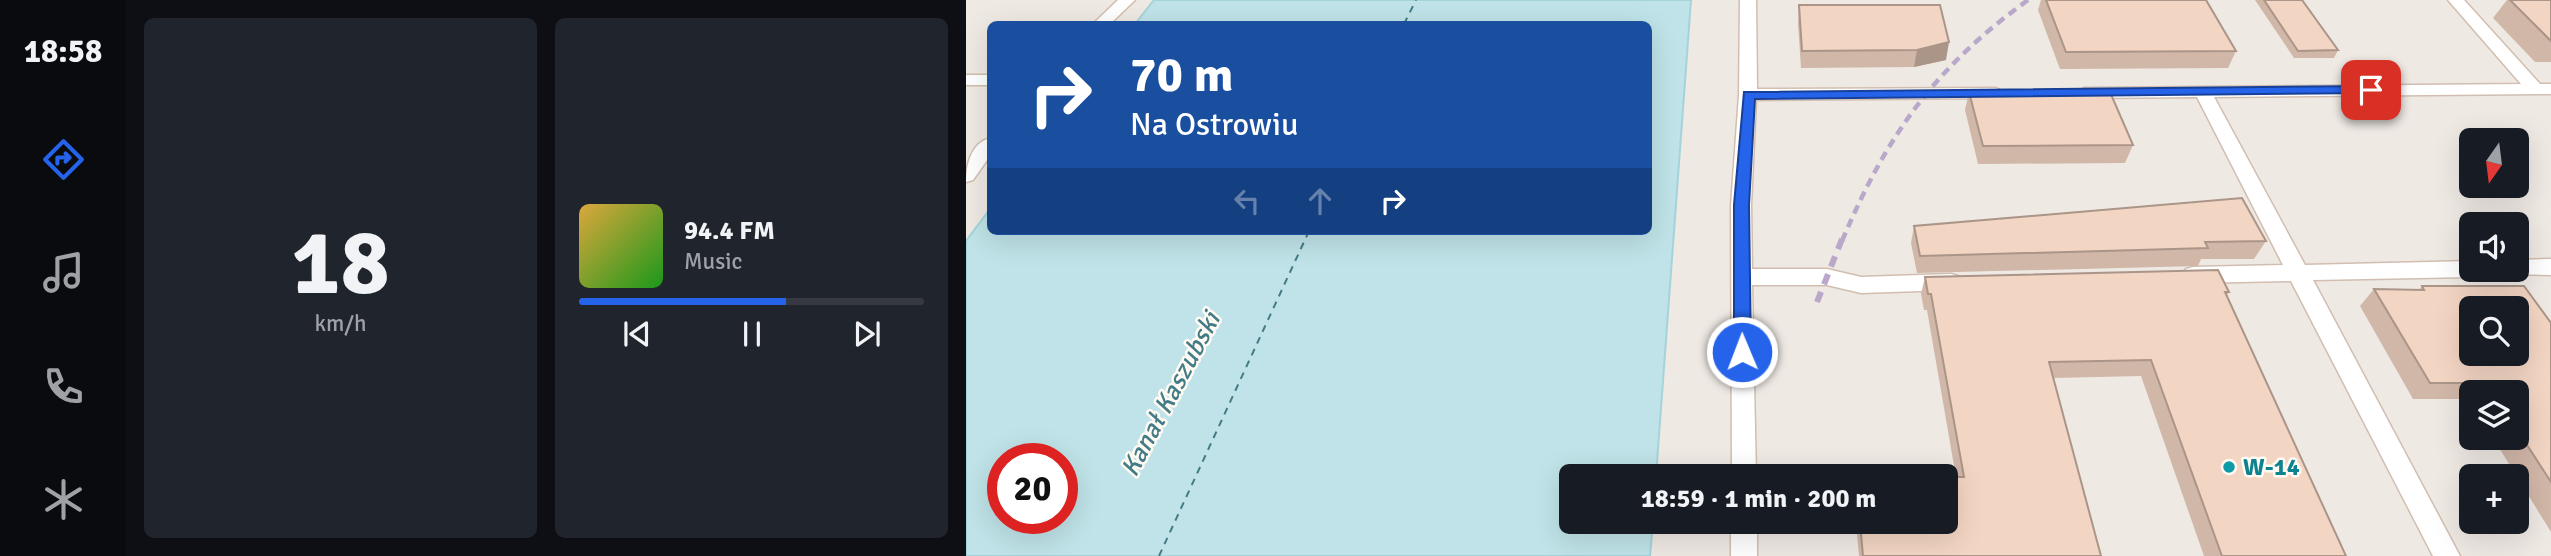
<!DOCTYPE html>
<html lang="en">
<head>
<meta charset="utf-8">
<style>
  body { margin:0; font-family:Signika,sans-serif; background:#20242c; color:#f1f3f6; height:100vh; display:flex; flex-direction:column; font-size:26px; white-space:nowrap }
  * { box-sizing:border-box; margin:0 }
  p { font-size:23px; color:#9ea1a6 }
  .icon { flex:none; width:38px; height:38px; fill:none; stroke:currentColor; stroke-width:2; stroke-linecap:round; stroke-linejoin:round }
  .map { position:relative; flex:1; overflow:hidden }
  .panel { display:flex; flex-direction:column; gap:18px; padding:18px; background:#0d0f14; width:840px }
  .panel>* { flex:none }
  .hud { position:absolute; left:21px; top:21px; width:665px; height:214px; border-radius:10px; box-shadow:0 7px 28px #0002; background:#1a4fa0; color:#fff; overflow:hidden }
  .needle { width:46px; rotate:194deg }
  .fabs { position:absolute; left:1493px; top:128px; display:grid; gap:14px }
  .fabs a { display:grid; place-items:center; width:70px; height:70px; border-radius:10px; background:#171b24; box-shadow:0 7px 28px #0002; font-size:35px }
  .speed { position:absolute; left:21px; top:443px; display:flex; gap:14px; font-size:35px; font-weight:700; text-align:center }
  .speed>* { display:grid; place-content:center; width:91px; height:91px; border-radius:50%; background:#171b24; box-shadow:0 7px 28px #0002; line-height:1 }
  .speed .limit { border:10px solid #d22; background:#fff; color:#111 }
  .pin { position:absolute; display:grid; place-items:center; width:60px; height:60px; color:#fff; margin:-30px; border-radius:14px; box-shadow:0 4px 10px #0006 }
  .me { position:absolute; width:77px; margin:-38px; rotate:359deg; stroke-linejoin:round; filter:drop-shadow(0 0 5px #0008) }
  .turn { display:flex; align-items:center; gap:24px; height:147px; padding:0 28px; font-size:32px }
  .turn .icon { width:91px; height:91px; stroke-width:2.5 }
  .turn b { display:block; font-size:49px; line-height:60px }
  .lanes { display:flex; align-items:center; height:66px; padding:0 28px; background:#0003; justify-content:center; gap:35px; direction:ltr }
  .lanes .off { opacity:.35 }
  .panel .card { flex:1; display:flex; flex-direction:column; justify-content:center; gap:10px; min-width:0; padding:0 24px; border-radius:10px; background:#20242c }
  .panel .dial { align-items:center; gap:0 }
  .dial b { font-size:91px; line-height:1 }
  .song { display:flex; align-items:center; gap:21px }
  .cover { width:84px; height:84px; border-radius:10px; background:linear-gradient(135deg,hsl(40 70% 55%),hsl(120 70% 35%)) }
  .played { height:7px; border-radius:4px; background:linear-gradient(90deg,#2563eb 60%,#363941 60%) }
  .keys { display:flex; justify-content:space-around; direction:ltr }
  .panel .tiles { flex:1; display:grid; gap:18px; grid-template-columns:repeat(2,1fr) }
  .trip { position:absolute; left:593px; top:464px; width:399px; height:70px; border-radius:10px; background:#171b24; box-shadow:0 7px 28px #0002; font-weight:700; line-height:70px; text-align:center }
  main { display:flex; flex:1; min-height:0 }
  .menu { display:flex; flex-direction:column; width:126px; justify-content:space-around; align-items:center; background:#090b0e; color:#9ea1a6 }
  .menu .icon { width:49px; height:49px }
  .menu .selected { color:#2563eb }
  .menu b { font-size:32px; color:#f1f3f6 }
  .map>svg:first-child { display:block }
  .industrial { fill:#efe9e4; fill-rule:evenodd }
  .water { fill:#bfe3e8; stroke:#a5d3da; stroke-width:2; fill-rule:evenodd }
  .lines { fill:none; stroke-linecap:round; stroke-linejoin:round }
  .ferry { stroke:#437c86; stroke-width:2; stroke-dasharray:7 6; stroke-linecap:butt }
  .service-casing { stroke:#d1beb0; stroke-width:3 }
  .service { fill:#fff; fill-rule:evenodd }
  .rail-far1 { stroke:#b9a8c9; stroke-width:4.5; stroke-dasharray:9 6; stroke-linecap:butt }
  .rail { stroke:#b9a8c9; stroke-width:6; stroke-dasharray:11 8; stroke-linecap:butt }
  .wall { fill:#d1b7a8 }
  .shaded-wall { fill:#aa9588 }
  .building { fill:#f3d5c3; stroke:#aa9588; stroke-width:2; fill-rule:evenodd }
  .route { fill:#2563eb; stroke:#184099; stroke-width:2 }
  .culture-dot { fill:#0f9aa8; stroke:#fffaf3; stroke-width:2.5 }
  .labels { text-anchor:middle; stroke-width:5; stroke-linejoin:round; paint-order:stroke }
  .culture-label { font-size:24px; font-weight:bold; fill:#0d838f; stroke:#fffaf3; text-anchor:start }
  .water-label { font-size:26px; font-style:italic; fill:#437c86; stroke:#fffaf3 }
</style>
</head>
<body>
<main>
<nav class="menu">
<b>18:58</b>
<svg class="icon selected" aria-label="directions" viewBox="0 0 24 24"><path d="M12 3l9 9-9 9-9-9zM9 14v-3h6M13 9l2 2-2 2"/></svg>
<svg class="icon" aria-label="music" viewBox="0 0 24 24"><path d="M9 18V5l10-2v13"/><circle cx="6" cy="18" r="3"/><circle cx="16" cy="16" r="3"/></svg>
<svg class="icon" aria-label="phone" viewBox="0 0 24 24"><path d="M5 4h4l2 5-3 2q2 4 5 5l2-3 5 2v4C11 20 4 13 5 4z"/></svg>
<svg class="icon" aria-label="climate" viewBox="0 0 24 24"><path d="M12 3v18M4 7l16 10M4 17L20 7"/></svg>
</nav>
<section class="panel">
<div class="tiles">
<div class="card dial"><b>18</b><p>km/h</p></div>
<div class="card">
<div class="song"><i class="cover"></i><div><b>94.4 FM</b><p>Music</p></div></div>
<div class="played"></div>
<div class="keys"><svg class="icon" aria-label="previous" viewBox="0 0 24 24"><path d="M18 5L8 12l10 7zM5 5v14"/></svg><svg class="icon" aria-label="pause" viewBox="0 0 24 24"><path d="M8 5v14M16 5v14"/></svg><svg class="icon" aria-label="next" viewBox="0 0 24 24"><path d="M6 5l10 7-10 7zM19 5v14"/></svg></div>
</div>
</div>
</section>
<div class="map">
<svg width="1585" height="556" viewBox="0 0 1585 556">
  <rect width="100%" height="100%" fill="#fdf6ec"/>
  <!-- industrial -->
  <g class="industrial">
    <polygon points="0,0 188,0 169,24 24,24 24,209 0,241"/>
    <path d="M725,0H1585V556H684L687,522H980V476H690ZM1505,140H1550V186H1505ZM1505,224H1550V270H1505ZM1505,308H1550V354H1505ZM1505,392H1550V438H1505ZM1505,476H1550V522H1505Z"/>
  </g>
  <!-- water -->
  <path class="water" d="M188,0H725L690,476H606V522H687L684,556H0V241L24,209V231H682V24H169ZM37,458H96V518H37Z"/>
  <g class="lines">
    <!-- ferry -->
    <g class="ferry">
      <polyline points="438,24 450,0"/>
      <polyline points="193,556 343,231"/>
    </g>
    <defs>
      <g id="service">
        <polygon points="152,0 169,0 144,24 127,24"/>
        <polygon points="774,0 790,0 791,89 1030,88 1039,93 1030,98 790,100 785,205 786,269 861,269 895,277 985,274 992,276 996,282 992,288 985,290 895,293 861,285 786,285 790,476 766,476 765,205 773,95"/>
        <polygon points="1482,0 1498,0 1574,84 1585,84 1585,94 1248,97 1339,265 1505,261 1505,270 1515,270 1512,275 1505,277 1347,280 1494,556 1467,556 1325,281 1227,283 1220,281 1217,275 1220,269 1227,267 1317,265 1231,97 1118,98 1109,93 1118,88 1555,84"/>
        <rect x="0" y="75" width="24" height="10"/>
        <path d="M24,138V156L7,180L0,182C0,165 5,143 24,138Z"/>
        <polygon points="1585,259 1585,275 1543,274 1540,270 1550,270 1550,260"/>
        <rect x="765" y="522" width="26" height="34"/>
      </g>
    </defs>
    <!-- service casing -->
    <use href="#service" class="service-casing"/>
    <!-- service -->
    <use href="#service" class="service"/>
    <!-- rail-far1 -->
    <path class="rail-far1" d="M876,241C921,135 968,68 1062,0"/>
    <!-- rail -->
    <polyline class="rail" points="851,302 876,239"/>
  </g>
  <!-- wall -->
  <g class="wall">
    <polygon points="1075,0 1240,0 1270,51 1262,68 1094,69 1072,10"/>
    <polygon points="1289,0 1336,0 1372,50 1368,58 1328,58"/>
    <polygon points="1541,0 1585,0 1585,62 1569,62 1527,18"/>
    <polygon points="833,5 980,60 948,67 835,68 832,23"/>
    <polygon points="1003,92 1167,145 1159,163 1012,164 999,110"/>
    <polygon points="948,226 1300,241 1288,259 1235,259 1232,266 951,273 945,243"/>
    <polygon points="959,277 1263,292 1261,295 1380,556 1238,556 1175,376 1087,378 1135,556 893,556 890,522 980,522 990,477 961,310 958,310 955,294"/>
    <polygon points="1456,286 1585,323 1585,532 1527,438 1550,438 1550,392 1505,392 1505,402 1503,399 1447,399 1394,306 1408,289 1453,290"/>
  </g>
  <!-- shaded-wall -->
  <polygon class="shaded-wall" points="983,42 980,60 948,67 951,50"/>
  <!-- building -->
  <g class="building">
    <polygon points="1080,0 1240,0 1270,51 1100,52"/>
    <polygon points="1298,0 1336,0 1372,50 1332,51"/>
    <polygon points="1544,0 1585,0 1585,41"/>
    <polygon points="833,5 974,5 983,42 951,50 836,51"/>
    <polygon points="1003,92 1144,92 1167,145 1017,146"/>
    <polygon points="1276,198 1300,241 1239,242 1242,248 954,256 948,226"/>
    <polygon points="1252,270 1263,292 1259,292 1380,556 1256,556 1185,360 1083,362 1135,556 897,556 894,522 980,522 980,477 998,477 965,294 962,294 959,277"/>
    <path d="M1456,286H1558L1585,323V482L1550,428V392H1527L1521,383H1464L1408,289L1458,290ZM1505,308H1550V354H1505Z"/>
  </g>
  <!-- route -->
  <polygon class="route" points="1405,86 1409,88 1409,93 789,99 783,205 785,352 783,357 770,357 768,352 768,205 778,92"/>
  <!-- markers -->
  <circle class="culture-dot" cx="1263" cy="467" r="7"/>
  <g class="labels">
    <!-- culture labels -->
    <g class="culture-label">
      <text x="1277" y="475">W-14</text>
    </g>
    <!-- water labels -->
    <g class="water-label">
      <text transform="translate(204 394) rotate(-62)" y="9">Kanał Kaszubski</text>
    </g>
  </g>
</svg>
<div class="fabs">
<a><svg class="needle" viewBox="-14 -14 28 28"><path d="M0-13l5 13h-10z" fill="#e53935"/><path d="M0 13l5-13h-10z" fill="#9ea1a6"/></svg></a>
<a><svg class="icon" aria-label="sound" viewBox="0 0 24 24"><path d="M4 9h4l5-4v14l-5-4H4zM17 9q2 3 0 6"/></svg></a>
<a><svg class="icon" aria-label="search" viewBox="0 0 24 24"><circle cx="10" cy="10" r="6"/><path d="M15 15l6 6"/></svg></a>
<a><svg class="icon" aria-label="layers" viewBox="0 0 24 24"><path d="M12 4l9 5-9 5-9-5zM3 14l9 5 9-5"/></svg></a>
<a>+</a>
</div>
<div class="speed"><div class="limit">20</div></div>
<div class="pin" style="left:1405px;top:90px;background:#d93025"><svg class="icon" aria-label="arrive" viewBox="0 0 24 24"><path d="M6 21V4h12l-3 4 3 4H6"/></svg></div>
<svg class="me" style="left:776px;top:352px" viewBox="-20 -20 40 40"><circle r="17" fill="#2563eb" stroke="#fff" stroke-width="3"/><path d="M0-11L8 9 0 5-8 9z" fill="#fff"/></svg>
<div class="trip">18:59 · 1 min · 200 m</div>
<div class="hud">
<div class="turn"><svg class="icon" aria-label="right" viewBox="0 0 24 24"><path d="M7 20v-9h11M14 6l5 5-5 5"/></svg><div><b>70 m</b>Na Ostrowiu</div></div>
<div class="lanes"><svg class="icon off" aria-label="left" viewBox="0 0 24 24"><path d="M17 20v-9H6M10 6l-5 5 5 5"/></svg><svg class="icon off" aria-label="ahead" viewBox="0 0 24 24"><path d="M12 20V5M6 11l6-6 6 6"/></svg><svg class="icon" aria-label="right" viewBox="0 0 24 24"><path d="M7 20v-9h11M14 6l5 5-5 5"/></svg></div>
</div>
</div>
</main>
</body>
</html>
